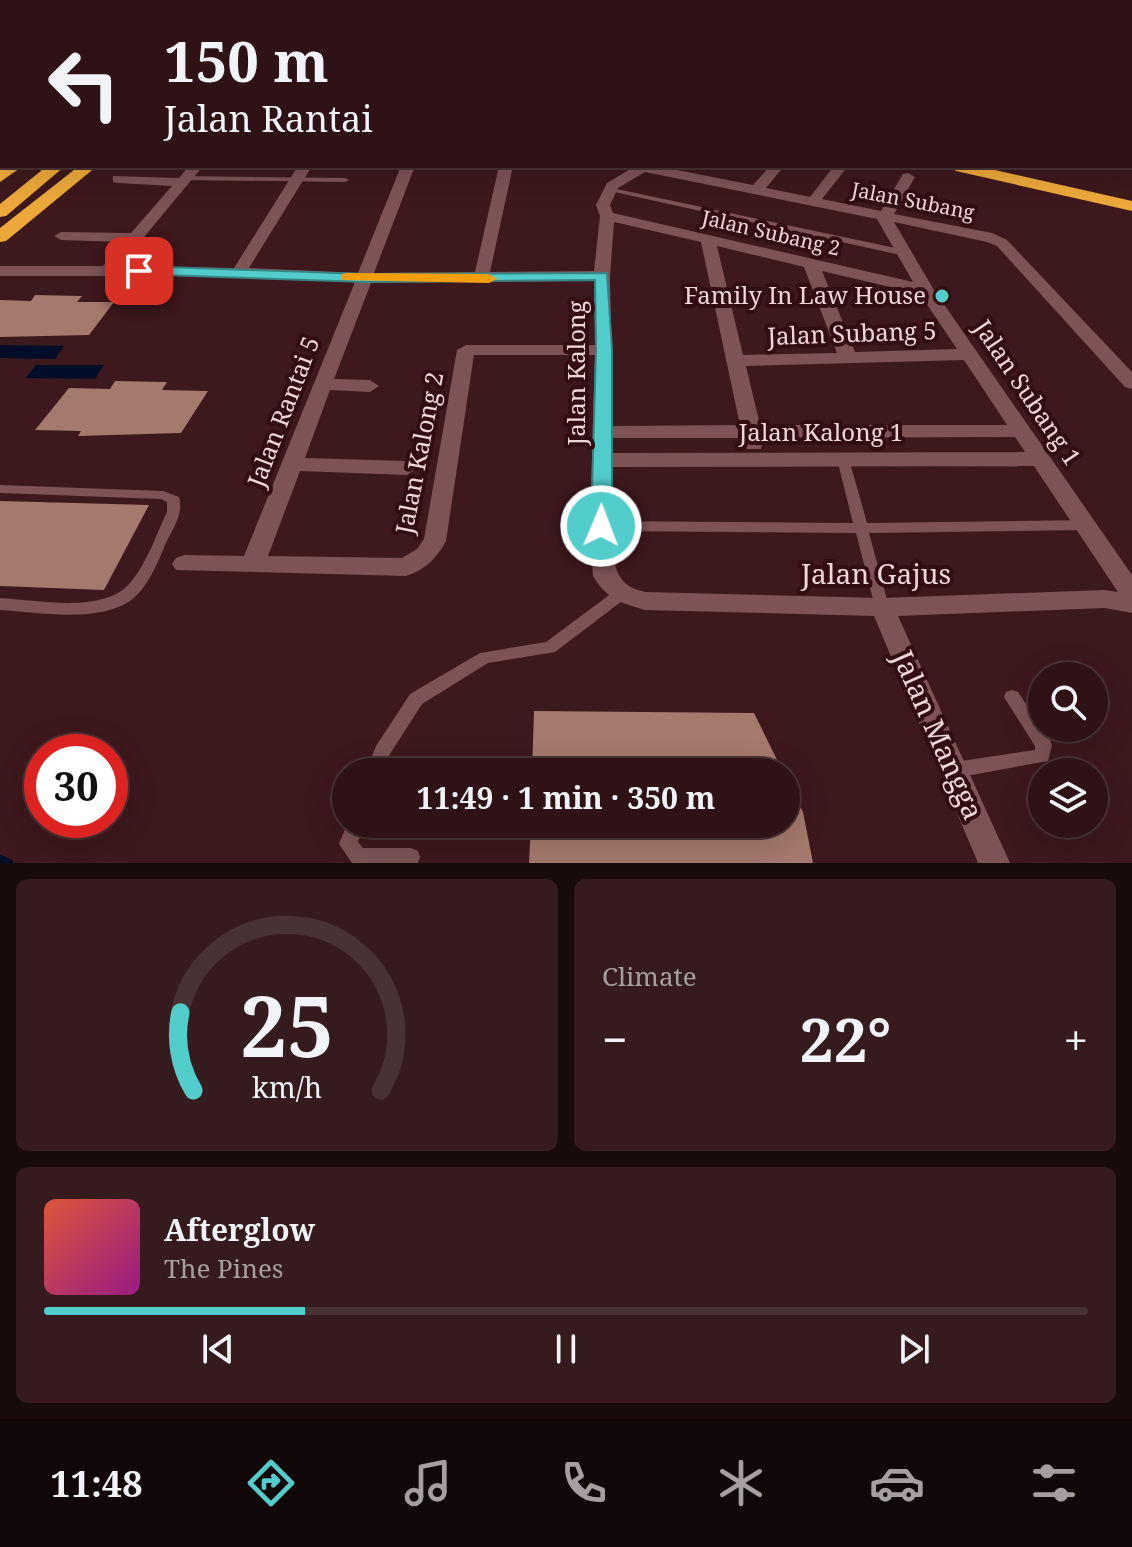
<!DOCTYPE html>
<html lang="en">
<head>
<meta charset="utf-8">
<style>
  body { margin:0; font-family:"Noto Serif",serif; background:#361b1e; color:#f1f3f6; height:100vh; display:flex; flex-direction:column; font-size:30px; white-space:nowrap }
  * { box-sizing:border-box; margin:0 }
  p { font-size:26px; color:#a79ea0 }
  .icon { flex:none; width:44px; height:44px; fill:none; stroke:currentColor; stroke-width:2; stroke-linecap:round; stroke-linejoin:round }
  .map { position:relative; height:863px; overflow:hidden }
  .sheet { display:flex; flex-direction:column; gap:16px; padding:16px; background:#190a0c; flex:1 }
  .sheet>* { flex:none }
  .banner { position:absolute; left:0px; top:0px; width:1132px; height:168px; box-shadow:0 8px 32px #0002,0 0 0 2px #493234; background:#2e1215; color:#f1f3f6; overflow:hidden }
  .fabs { position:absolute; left:1028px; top:662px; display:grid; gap:16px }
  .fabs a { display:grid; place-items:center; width:80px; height:80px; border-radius:50%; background:#2e1215; box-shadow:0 8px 32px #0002,0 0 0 2px #493234; font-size:40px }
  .speed { position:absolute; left:24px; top:734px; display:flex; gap:16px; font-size:40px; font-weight:700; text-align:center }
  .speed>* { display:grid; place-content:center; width:104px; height:104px; border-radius:50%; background:#2e1215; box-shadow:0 8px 32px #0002,0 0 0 2px #493234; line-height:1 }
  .speed .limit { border:12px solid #d22; background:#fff; color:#111 }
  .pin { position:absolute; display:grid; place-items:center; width:68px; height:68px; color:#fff; margin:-34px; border-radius:16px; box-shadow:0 4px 12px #0006 }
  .me { position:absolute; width:88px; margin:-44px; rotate:1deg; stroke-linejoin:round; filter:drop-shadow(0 0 6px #0008) }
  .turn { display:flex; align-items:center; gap:28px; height:168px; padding:0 32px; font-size:36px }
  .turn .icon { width:104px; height:104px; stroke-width:2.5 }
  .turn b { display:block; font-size:56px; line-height:68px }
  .big { font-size:60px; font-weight:700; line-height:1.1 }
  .sheet .widget { flex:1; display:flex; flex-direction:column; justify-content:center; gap:12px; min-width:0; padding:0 28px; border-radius:12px; background:#361b1e }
  .sheet .dial { align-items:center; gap:0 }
  .dial svg { height:208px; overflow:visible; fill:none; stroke:#493234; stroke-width:7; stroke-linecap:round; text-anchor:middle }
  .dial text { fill:#f1f3f6; stroke:none }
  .song { display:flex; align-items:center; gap:24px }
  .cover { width:96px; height:96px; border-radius:12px; background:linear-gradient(135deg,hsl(10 70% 55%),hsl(310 70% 35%)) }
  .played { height:8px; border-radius:4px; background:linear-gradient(90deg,#52cdcc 25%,#493234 25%) }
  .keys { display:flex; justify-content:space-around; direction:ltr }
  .heat { display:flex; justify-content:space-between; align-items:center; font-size:44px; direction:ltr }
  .sheet .tiles { flex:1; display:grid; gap:16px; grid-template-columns:1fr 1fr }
  .widget:last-child { grid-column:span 2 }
  .trip { position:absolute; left:332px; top:758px; width:468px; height:80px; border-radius:40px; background:#2e1215; box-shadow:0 8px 32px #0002,0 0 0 2px #493234; font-weight:700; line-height:80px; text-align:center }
  .menu { display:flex; height:128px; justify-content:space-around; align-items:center; background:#120708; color:#a79ea0 }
  .menu .icon { width:56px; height:56px }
  .menu .on { color:#52cdcc }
  .menu b { font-size:36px; color:#f1f3f6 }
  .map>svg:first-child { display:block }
  .water { fill:#000d28 }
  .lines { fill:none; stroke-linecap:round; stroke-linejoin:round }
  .stream { stroke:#000d28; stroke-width:8 }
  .building { fill:#a4796e }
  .lane { fill:#7d5356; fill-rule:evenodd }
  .street { fill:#7d5356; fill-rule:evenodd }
  .secondary { fill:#9e6c4e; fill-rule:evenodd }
  .highway { fill:#eca83a; fill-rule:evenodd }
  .route { fill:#52cdcc; stroke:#358585; stroke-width:2 }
  .slow { fill:#f59e0b }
  .poi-dot { fill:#52cdcc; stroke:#320e13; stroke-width:3 }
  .labels { text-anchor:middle; stroke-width:8; stroke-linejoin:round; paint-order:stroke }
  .far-street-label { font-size:20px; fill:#efd6d7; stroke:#320e13 }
  .poi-label { font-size:24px; fill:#efd6d7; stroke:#320e13; text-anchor:end }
  .street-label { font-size:24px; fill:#efd6d7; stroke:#320e13 }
  .near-street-label { font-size:28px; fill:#efd6d7; stroke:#320e13 }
</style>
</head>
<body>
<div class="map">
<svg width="1132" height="863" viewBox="0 0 1132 863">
  <rect width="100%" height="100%" fill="#3d181c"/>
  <!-- water -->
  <g class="water">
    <polygon points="0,345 64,346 55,359 0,358"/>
    <polygon points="36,365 104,365 95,379 26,378"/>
  </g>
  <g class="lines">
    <!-- stream -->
    <polyline class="stream" points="0,859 9,863"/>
  </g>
  <!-- building -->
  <g class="building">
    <polygon points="35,295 82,296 77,302 114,302 89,335 0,337 0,300 31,301"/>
    <polygon points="115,381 167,382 162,390 208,391 181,433 78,436 81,431 35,430 69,388 110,389"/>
    <polygon points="0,501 149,505 104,590 0,586"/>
    <polygon points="534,711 754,713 783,772 532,772"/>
    <polygon points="786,778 803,812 813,863 529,863 531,824 786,824"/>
  </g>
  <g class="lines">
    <!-- lane -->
    <g class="lane">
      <polygon points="636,0 642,0 641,2 635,2"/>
      <polygon points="792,0 798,0 799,2 793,2"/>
      <polygon points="182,176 345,178 349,180 345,182 185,180 182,180"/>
      <polygon points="607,187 905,250 910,253 905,256 610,191 607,191"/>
      <polygon points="843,455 849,459 867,523 1086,520 1091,522 1093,525 1091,528 1086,530 869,533 889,607 887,611 882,613 877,611 875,607 856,533 601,531 596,529 594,526 596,523 601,521 853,523 837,459"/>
      <path d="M0,485L163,491L179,497C184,513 173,528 166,543C159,560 151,579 139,593C109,626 39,612 0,610V598C37,600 104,614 130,583C147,563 156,535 167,512V502L161,499L0,493Z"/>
      <polygon points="621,588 626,590 628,594 626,598 555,652 488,663 422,704 390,754 384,772 366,772 376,746 410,694 480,653 546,642 616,590"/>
      <polygon points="1012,690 1018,692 1050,740 1052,745 1048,761 955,778 949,776 946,770 949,764 955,762 1035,750 1035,746 1004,697 1006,692"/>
      <polygon points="347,824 365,824 358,842 363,848 411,848 418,851 420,857 418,863 352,863 339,844"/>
    </g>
    <!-- street -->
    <g class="street">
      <polygon points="460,0 502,0 501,2"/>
      <rect x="0" y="6" width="2" height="6"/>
      <rect x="1130" y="13" width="2" height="6"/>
      <rect x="1130" y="40" width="2" height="7"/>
      <rect x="1130" y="55" width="2" height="6"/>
      <polygon points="2,119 2,128 0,129 0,120"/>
      <polygon points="1132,150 1132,158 1130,159 1130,151"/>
      <path d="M189,166H203L120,266L234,268L298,166H312L249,268L358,273L401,166H415L374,273L475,272L499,166H513L490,272L594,271L600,216L596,205L607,183L632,168L630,166H657L753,185L770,166H784L766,188L810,197L834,166H848L822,199L881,211L903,174L908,173L915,177L894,214L992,233L1007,240L1132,372V389L1125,387L997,246L987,242L894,222L934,290L1132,575V613L1105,608L898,616L1010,863H978L874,616L645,610C622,603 606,599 593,576L590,526L595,355H474L446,541C437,558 425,570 406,576L176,570L172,564L176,558L184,555L244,556L355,282L202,276H0V266H103L123,242L61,240L54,236L61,232L131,233L172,186L118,183L113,182V176L179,178ZM645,172L877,219L913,282L613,213L610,205L618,188ZM614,222L701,242L740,425L613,426L610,276ZM717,246L804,267L837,353L743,355ZM822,271L920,294L957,349L855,352ZM594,281L595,345H466L457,350L424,539L417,549L402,558L268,556L300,471L407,475L417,468L407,461L305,458L330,390L370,392L379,386L370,380L334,379L371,283ZM964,360L1007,425H760L746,366ZM1015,437L1025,452L613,453V438H743L747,449H761L763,438ZM1034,466L1118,592L1105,590L882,598L645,592C634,589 625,586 619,575C609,560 612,489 612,467Z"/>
    </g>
    <!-- secondary -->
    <g class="secondary">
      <polygon points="866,0 876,0 877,2 867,2"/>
      <polygon points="897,0 908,0 909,2 898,2"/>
      <rect x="1130" y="71" width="2" height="6"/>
    </g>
    <!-- highway -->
    <g class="highway">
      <polygon points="48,0 69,0 70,2 49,2"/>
      <polygon points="113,0 132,0 133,2 114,2"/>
      <polygon points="0,2 3,2 2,8 0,8"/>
      <polygon points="2,135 2,145 0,146 0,136"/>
      <polygon points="5,166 23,166 0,182 0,169"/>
      <polygon points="47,166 65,166 6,216 0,217 0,204"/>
      <polygon points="79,166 97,166 6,241 0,242 0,228"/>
      <polygon points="948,166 977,166 1132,201 1132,211 956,171"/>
    </g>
  </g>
  <!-- route -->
  <polygon class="route" points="139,266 365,274 607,273 612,350 612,526 609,531 594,531 591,526 596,350 595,280 365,282 134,274 132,271"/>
  <!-- slow -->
  <polygon class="slow" points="347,273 489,274 497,279 489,283 342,280 342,274"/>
  <!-- markers -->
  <circle class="poi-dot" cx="942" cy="296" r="8"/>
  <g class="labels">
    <!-- far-street labels -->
    <g class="far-street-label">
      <text transform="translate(913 201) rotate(11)" y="7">Jalan Subang</text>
      <text transform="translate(771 233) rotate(13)" y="7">Jalan Subang 2</text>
    </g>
    <!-- poi labels -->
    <g class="poi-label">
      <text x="926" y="304">Family In Law House</text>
    </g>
    <!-- street labels -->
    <g class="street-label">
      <text transform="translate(852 334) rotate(-2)" y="8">Jalan Subang 5</text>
      <text transform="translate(577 373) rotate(-90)" y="8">Jalan Kalong</text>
      <text transform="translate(1027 393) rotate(56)" y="8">Jalan Subang 1</text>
      <text transform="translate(284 412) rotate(-69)" y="8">Jalan Rantai 5</text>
      <text x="821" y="441">Jalan Kalong 1</text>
      <text transform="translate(420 453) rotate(-79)" y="8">Jalan Kalong 2</text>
    </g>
    <!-- near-street labels -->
    <g class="near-street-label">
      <text x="876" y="584">Jalan Gajus</text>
      <text transform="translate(938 735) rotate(66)" y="10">Jalan Mangga</text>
    </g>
  </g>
</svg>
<div class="fabs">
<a><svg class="icon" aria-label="search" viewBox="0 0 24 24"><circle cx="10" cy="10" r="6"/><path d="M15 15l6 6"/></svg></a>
<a><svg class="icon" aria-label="layers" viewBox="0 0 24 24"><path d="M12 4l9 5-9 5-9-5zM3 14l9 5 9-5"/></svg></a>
</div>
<div class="speed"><div class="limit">30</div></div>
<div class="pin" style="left:139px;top:271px;background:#d93025"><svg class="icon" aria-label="arrive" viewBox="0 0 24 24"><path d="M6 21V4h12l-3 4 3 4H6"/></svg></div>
<svg class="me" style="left:601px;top:526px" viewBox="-20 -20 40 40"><circle r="17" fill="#52cdcc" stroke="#fff" stroke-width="3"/><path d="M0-11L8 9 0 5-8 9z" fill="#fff"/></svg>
<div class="trip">11:49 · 1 min · 350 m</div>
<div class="banner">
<div class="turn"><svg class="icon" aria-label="left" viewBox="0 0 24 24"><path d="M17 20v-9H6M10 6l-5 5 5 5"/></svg><div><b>150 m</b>Jalan Rantai</div></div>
</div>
</div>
<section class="sheet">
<div class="tiles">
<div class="widget dial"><svg viewBox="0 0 100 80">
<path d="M14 69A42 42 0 1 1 86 69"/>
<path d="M14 69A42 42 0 0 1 9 39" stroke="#52cdcc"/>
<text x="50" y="56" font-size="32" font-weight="700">25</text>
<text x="50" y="72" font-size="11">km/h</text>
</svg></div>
<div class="widget"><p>Climate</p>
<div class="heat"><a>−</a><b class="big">22°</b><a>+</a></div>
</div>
<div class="widget">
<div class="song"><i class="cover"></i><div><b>Afterglow</b><p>The Pines</p></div></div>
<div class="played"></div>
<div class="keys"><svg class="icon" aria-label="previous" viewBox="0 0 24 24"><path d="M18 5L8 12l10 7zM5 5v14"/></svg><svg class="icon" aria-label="pause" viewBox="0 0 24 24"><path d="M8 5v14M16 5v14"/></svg><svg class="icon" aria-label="next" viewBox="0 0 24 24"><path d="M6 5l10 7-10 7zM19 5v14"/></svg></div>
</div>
</div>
</section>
<nav class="menu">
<b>11:48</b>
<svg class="icon on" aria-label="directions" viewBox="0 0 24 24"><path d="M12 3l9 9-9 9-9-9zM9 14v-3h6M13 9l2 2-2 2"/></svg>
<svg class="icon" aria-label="music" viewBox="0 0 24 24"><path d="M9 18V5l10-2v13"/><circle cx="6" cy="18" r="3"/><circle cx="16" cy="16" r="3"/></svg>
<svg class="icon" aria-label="phone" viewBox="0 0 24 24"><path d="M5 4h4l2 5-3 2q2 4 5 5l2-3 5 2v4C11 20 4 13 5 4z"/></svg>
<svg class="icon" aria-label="climate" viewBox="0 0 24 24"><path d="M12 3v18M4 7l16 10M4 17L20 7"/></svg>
<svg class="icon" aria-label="car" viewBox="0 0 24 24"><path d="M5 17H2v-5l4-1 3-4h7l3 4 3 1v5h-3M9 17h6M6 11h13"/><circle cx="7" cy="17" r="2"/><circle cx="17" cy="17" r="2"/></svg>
<svg class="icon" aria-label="filters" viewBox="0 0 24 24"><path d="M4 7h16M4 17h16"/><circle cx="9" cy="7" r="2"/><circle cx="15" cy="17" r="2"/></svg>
</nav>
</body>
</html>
